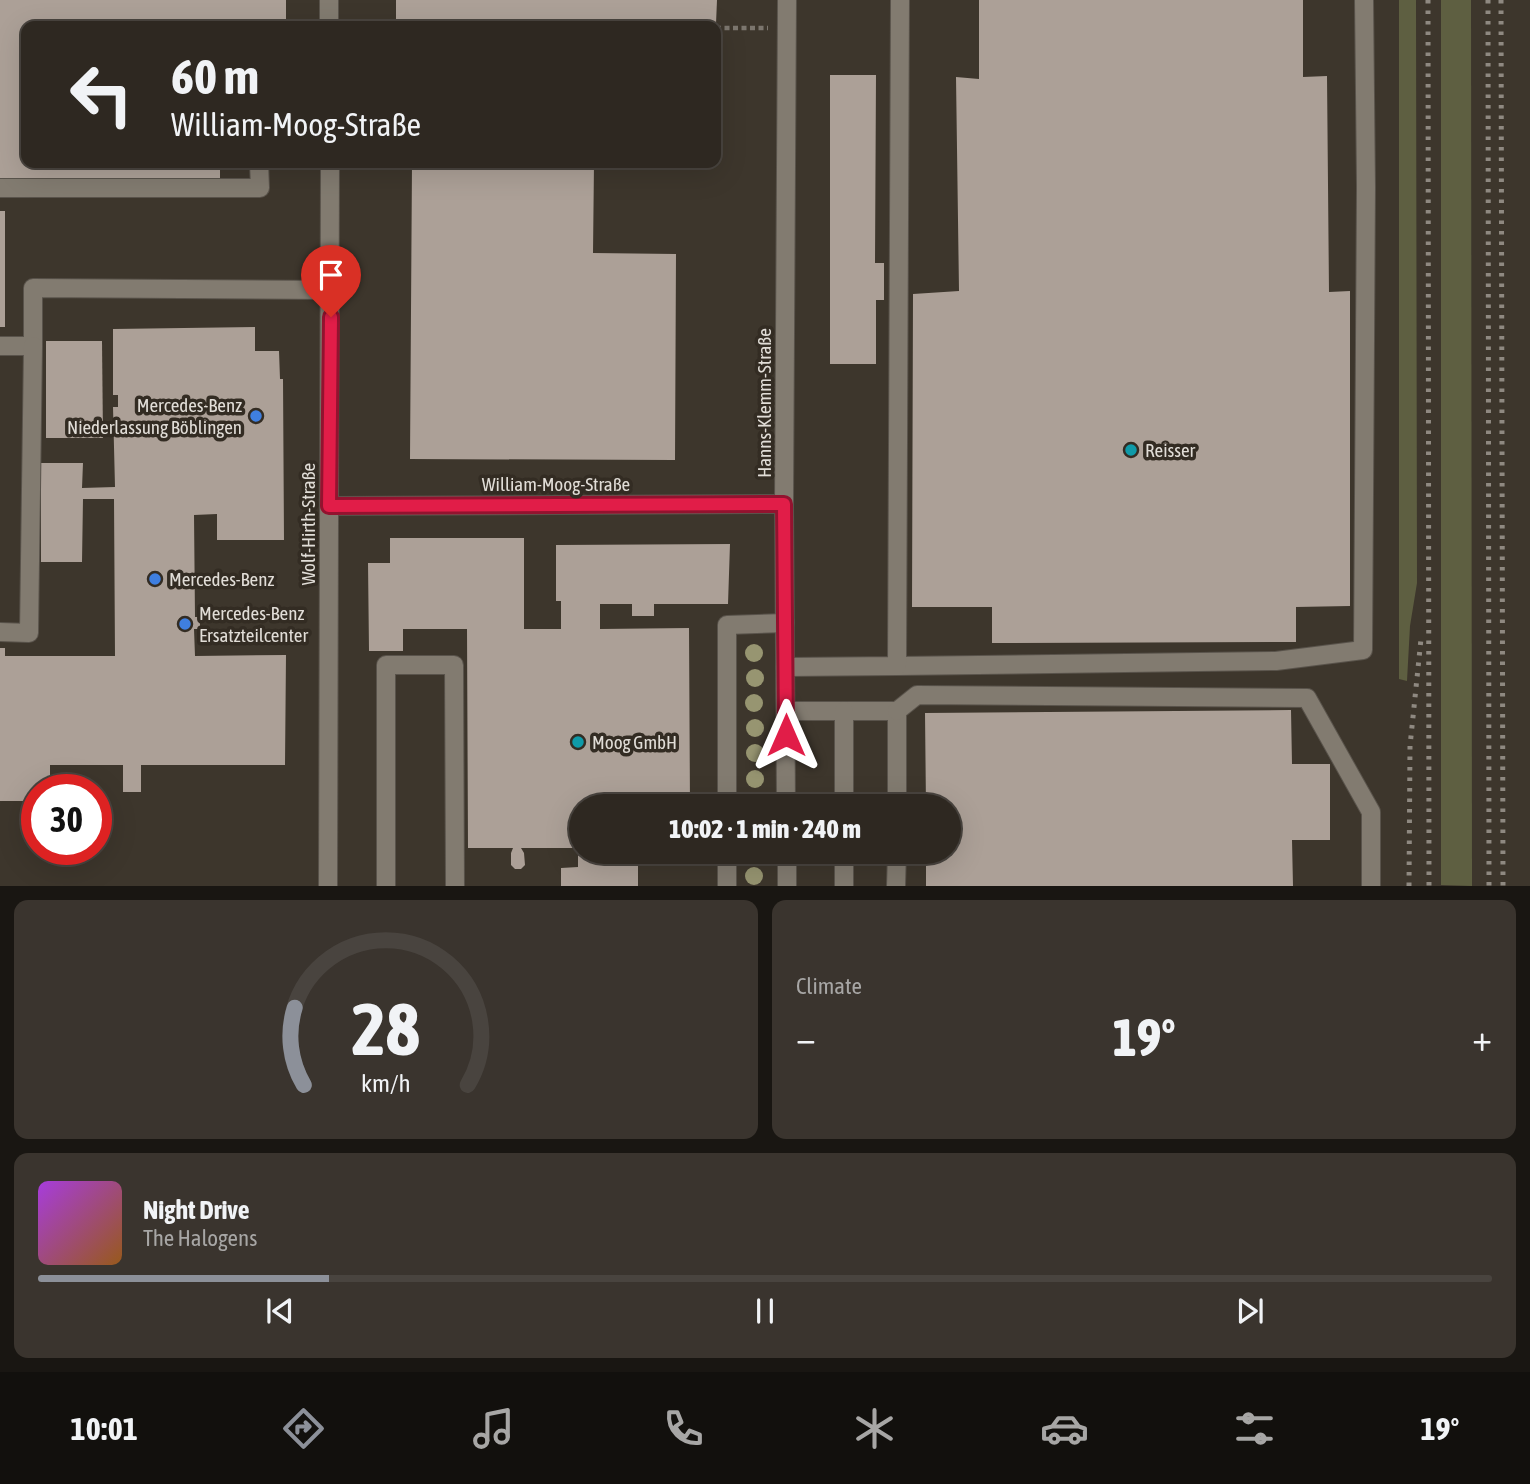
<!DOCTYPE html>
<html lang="en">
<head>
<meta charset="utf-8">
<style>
  body { margin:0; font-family:"Asap Condensed",sans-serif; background:#3a342e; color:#f1f3f6; height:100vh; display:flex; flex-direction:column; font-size:26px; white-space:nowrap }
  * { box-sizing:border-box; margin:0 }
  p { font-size:23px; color:#a7a6a5 }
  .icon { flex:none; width:38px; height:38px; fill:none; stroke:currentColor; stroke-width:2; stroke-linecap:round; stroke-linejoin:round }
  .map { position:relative; height:886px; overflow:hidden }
  .sheet { display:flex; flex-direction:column; gap:14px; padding:14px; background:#191612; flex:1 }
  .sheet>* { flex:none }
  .hud { position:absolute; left:21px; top:21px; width:700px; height:147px; border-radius:14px; box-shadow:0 7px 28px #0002,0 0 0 2px #49443f; background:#2e2821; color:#f1f3f6; overflow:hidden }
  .speed { position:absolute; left:21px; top:774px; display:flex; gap:14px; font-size:35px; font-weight:700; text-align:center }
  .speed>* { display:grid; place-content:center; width:91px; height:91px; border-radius:50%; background:#2e2821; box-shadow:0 7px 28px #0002,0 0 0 2px #49443f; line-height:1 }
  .speed .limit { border:10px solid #d22; background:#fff; color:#111 }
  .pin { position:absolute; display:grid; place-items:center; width:60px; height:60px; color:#fff; margin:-72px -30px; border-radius:50% 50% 50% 0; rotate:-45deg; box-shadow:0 0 7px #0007 }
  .pin .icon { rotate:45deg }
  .me { position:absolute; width:77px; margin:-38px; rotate:0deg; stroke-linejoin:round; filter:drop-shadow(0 0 5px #0008) }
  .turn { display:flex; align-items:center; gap:24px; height:147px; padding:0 35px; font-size:32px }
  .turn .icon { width:91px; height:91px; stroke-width:2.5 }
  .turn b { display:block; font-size:49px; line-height:60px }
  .big { font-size:52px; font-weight:800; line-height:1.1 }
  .sheet .card { flex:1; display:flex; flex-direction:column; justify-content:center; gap:10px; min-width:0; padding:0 24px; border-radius:14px; background:#3a342e }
  .sheet .dial { align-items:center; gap:0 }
  .dial svg { height:182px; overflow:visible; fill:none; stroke:#49443f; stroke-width:7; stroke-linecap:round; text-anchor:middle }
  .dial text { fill:#f1f3f6; stroke:none }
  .song { display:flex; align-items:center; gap:21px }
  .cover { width:84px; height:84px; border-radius:10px; background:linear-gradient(135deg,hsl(280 70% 55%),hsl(30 70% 35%)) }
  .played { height:7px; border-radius:4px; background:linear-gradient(90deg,#8c9099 20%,#49443f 20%) }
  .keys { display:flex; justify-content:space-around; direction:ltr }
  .heat { display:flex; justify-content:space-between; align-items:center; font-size:38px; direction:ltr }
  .sheet .tiles { flex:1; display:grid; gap:14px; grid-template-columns:1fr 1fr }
  .card:last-child { grid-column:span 2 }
  .trip { position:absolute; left:569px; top:794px; width:392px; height:70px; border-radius:35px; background:#2e2821; box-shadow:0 7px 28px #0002,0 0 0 2px #49443f; font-weight:800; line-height:70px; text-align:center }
  .tab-bar { display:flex; height:112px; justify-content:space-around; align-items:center; background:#12100d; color:#a7a6a5 }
  .tab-bar .icon { width:49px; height:49px }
  .tab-bar .active { color:#8c9099 }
  .tab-bar b { font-size:32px; color:#f1f3f6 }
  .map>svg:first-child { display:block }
  .green { fill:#5e5f41 }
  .building { fill:#aca097 }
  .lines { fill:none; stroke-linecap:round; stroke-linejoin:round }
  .minor-casing { stroke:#59534b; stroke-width:20 }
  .path { stroke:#7c766e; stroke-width:4.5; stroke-dasharray:5 3.5; stroke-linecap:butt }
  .minor { stroke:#827b70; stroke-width:18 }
  .rail { stroke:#8f8981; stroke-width:5; stroke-dasharray:3.5 7; stroke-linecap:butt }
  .tree { fill:#979571 }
  .route-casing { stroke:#92132f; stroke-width:18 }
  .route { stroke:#e11d48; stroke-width:12 }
  .shop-dot { fill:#3f7fe0; stroke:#332c23; stroke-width:2.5 }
  .culture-dot { fill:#0f9aa8; stroke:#332c23; stroke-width:2.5 }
  .labels { text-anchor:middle; stroke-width:7; stroke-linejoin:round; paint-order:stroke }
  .street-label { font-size:19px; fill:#e1ddd7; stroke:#332c23 }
  .poi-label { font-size:19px; fill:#e1ddd7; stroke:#332c23; text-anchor:start }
</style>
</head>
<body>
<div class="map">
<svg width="1530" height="886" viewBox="0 0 1530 886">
  <rect width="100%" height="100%" fill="#3d362c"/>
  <!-- green -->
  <g class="green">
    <polygon points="1399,0 1416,0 1417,583 1410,626 1407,681 1399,679"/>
    <polygon points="1441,0 1471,0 1472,886 1441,885"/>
  </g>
  <!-- building -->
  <g class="building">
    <polygon points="0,0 286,0 286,26 26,26 26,163 220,163 220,178 0,180"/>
    <polygon points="396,0 717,0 716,24 704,24 704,26 396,26"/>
    <polygon points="979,0 1303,0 1303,77 1327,76 1329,292 1350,291 1350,606 1296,607 1296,642 992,643 992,607 912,607 913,294 959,291 956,77 979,79"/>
    <polygon points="830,75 876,75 875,263 884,263 884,300 876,300 876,364 830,364"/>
    <polygon points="412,163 594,163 593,253 676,254 675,460 410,459"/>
    <rect x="0" y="211" width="5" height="116"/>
    <polygon points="255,327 255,351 279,351 280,379 283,379 284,540 217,540 217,514 194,515 195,617 200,617 200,629 194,629 195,656 286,655 285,765 141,765 141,792 123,792 123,765 50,765 50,789 37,789 37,801 0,801 0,648 5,648 5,656 115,656 114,499 83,499 82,562 41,562 41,463 83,463 82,488 115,487 113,407 118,407 118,395 113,395 113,329"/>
    <polygon points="46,341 102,341 103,438 46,438"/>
    <polygon points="390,538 524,538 524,629 561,629 561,601 556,601 556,545 730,544 728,604 654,604 654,616 632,616 632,604 600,604 600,629 689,628 690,807 581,807 581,852 638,852 638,886 561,886 561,868 578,867 578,848 521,848 524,853 525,865 521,869 515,869 511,865 511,853 513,848 468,848 467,629 403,629 403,651 369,651 368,563 390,563"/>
    <polygon points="1291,710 1292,764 1330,764 1330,840 1292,840 1293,886 926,886 926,852 948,852 948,807 926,807 925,713"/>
  </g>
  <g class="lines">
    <defs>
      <g id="minor">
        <polyline points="329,0 329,26"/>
        <polyline points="0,188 260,188 259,163"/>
        <polyline points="0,346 33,346 33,288 331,290"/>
        <polyline points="329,506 784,504"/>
        <polyline points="0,632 29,633 33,346"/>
        <polyline points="897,666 1276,661 1363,650 1366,187 1364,0"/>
        <polyline points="785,667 897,666 900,0"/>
        <polyline points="786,711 897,711 897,807"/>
        <polyline points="897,711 917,695 1307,698 1371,812 1371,886"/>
        <polyline points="727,807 727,625 785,623"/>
        <polyline points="786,807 784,504 787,0"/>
        <polyline points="844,807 844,711"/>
        <polyline points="727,852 727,886"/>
        <polyline points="787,852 787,886"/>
        <polyline points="328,886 330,163"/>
        <polyline points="386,886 386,665 454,665 455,886"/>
        <polyline points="844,886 844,852"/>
        <polyline points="896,886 897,852"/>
      </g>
    </defs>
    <!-- minor casing -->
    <use href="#minor" class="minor-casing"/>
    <!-- path -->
    <polyline class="path" points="716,28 768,28"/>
    <!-- minor -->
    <use href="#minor" class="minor"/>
    <!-- rail -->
    <g class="rail">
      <polyline points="1428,0 1429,886"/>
      <polyline points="1488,0 1489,886"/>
      <polyline points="1501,0 1503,886"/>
      <polyline points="1409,886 1410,746 1421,639"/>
    </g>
  </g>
  <!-- trees -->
  <g class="tree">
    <circle cx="754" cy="653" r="9"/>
    <circle cx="755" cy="678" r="9"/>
    <circle cx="754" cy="703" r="9"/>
    <circle cx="755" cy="728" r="9"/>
    <circle cx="755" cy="753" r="9"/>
    <circle cx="755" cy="779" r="9"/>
    <circle cx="754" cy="876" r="9"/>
  </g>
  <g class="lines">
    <defs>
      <polyline id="route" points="331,317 329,506 784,504 786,735"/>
    </defs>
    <!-- route casing -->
    <use href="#route" class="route-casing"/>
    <!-- route -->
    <use href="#route" class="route"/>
  </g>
  <!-- markers -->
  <g class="shop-dot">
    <circle cx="256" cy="416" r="7"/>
    <circle cx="155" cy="579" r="7"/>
    <circle cx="185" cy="624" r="7"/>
  </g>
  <g class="culture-dot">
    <circle cx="1131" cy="450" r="7"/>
    <circle cx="578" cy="742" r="7"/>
  </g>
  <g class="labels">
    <!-- street labels -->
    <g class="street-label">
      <text transform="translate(764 403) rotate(-90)" y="7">Hanns-Klemm-Straße</text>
      <text x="556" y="491">William-Moog-Straße</text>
      <text transform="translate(308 524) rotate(-90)" y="7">Wolf-Hirth-Straße</text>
    </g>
    <!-- poi labels -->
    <g class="poi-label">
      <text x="242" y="412" text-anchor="end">Mercedes-Benz<tspan x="242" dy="22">Niederlassung Böblingen</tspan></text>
      <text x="1145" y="457">Reisser</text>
      <text x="169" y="586">Mercedes-Benz</text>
      <text x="199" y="620">Mercedes-Benz<tspan x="199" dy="22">Ersatzteilcenter</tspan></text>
      <text x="592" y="749">Moog GmbH</text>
    </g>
  </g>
</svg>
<div class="speed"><div class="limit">30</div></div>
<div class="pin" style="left:331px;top:317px;background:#d93025"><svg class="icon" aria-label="arrive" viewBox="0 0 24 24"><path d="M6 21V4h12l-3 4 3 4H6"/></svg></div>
<svg class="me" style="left:786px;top:735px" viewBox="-20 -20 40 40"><path d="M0-17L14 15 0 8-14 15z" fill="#e11d48" stroke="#fff" stroke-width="4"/></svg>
<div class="trip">10:02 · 1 min · 240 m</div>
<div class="hud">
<div class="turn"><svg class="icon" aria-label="left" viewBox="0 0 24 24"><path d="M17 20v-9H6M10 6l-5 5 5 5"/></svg><div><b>60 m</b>William-Moog-Straße</div></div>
</div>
</div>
<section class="sheet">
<div class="tiles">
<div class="card dial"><svg viewBox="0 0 100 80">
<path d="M14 69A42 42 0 1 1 86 69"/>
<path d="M14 69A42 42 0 0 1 10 35" stroke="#8c9099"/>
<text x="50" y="56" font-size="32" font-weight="700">28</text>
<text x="50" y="72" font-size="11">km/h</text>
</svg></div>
<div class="card"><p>Climate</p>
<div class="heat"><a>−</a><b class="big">19°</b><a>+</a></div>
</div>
<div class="card">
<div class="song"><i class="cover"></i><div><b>Night Drive</b><p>The Halogens</p></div></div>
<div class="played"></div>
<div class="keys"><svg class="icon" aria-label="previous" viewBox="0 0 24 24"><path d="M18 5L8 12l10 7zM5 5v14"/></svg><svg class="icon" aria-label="pause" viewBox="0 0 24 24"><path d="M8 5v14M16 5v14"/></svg><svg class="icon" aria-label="next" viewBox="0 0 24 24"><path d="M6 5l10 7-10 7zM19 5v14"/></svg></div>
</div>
</div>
</section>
<nav class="tab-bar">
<b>10:01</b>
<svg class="icon active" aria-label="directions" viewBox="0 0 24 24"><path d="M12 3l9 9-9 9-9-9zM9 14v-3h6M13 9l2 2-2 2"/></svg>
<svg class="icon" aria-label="music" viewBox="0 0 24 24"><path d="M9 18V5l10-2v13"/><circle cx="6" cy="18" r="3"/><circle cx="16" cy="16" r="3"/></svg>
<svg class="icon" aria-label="phone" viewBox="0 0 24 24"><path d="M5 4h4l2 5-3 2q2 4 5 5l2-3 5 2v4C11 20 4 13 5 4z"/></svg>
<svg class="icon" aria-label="climate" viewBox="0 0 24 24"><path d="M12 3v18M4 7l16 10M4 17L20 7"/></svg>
<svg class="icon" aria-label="car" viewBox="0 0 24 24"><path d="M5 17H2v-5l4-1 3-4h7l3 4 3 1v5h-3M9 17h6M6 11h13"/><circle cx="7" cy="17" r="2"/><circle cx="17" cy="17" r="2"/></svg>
<svg class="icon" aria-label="filters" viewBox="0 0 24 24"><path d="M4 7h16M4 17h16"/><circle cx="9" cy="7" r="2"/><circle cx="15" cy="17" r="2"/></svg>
<b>19°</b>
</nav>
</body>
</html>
